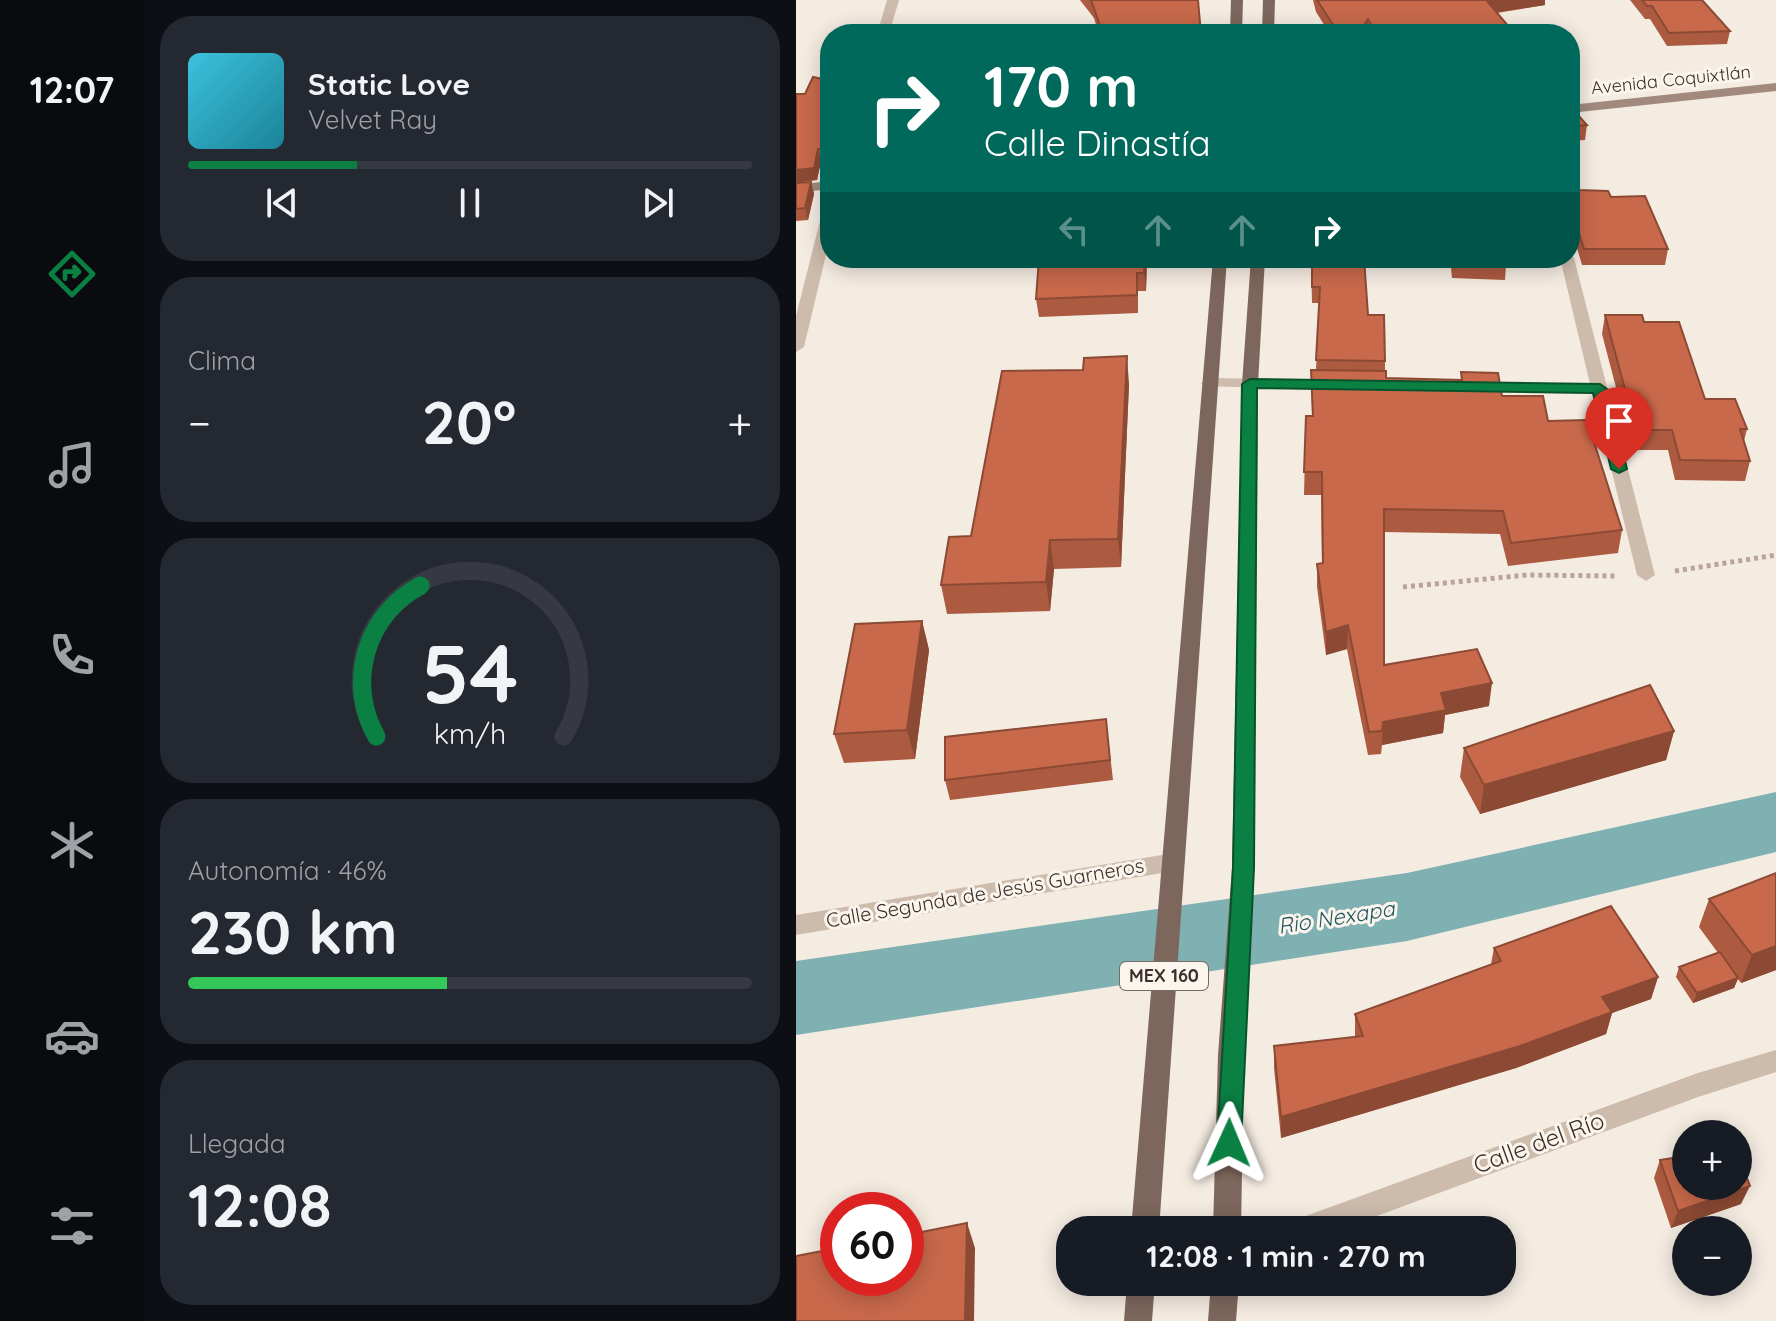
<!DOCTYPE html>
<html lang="es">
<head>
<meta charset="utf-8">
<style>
  body { margin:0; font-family:Quicksand,sans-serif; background:#242831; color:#f1f3f6; height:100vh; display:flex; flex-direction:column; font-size:30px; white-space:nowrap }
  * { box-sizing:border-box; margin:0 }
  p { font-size:26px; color:#9ea1a6 }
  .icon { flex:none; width:44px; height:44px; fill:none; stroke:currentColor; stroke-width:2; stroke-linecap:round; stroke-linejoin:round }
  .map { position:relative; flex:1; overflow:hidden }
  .sheet { display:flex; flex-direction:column; gap:16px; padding:16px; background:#0d0f14; width:652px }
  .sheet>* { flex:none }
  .top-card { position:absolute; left:24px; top:24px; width:760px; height:244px; border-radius:32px; box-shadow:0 4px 20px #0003; background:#00695c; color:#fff; overflow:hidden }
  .fabs { position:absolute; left:876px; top:1120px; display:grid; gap:16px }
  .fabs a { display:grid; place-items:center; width:80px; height:80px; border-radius:50%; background:#171b24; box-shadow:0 4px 20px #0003; font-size:40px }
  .speed { position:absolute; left:24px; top:1192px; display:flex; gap:16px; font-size:40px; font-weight:700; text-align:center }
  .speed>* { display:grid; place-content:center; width:104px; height:104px; border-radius:50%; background:#171b24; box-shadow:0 4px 20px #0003; line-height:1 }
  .speed .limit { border:12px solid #d22; background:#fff; color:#111 }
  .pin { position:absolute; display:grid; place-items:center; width:68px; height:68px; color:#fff; margin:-82px -34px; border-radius:50% 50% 50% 0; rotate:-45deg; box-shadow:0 0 8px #0007 }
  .pin .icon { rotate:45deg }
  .me { position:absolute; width:88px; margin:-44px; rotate:1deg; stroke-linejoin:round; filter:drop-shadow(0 0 6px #0008) }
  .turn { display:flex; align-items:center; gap:28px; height:168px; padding:0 32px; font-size:36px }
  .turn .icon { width:104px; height:104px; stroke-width:2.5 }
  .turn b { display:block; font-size:56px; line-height:68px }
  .lanes { display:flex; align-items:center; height:76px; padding:0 32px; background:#0003; justify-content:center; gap:40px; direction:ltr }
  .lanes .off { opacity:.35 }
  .big { font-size:60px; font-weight:700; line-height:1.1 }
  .sheet .widget { flex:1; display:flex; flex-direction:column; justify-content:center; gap:12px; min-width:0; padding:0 28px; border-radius:32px; background:#242831 }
  .sheet .dial { align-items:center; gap:0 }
  .dial svg { height:208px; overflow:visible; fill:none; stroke:#363941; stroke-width:7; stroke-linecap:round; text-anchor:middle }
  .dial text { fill:#f1f3f6; stroke:none }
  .song { display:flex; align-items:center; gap:24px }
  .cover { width:96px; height:96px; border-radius:12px; background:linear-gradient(135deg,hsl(190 70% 55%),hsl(190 70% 35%)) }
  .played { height:8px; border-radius:4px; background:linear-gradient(90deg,#0b8043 30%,#363941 30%) }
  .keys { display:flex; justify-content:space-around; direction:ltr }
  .heat { display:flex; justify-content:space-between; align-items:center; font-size:44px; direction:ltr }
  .charge { height:12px; border-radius:6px; background:linear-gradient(90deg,#34c759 46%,#363941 0) }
  .trip { position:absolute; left:260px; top:1216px; width:460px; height:80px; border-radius:32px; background:#171b24; box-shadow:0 4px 20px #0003; font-weight:700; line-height:80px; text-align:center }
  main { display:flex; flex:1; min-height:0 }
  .tab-bar { display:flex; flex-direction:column; width:144px; justify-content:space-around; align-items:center; background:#090b0e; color:#9ea1a6 }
  .tab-bar .icon { width:56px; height:56px }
  .tab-bar .current { color:#0b8043 }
  .tab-bar b { font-size:36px; color:#f1f3f6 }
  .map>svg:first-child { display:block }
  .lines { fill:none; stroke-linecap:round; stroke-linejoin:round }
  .river { fill:#7fb0b2; fill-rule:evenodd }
  .path { stroke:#b9a596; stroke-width:5; stroke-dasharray:4 4; stroke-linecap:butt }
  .street { fill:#cdbbac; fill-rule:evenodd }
  .secondary { fill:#a18a7d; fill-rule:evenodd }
  .primary { fill:#7d675c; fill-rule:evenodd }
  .wall { fill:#ac5a40 }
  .shaded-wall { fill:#8c4a34 }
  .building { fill:#c8694b; stroke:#8c4a34; stroke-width:2 }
  .route { fill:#0b8043; stroke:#07532c; stroke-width:2 }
  .labels { text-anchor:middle; stroke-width:6; stroke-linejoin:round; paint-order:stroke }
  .far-street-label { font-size:18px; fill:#3b302b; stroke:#fbf5ee }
  .shield { fill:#fbf5ee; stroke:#756b66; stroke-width:2 }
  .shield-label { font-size:18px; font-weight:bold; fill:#3b302b }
  .street-label { font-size:20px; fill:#3b302b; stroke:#fbf5ee }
  .water-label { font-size:22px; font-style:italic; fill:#1f5a5e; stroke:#fbf5ee }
  .near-street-label { font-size:24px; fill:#3b302b; stroke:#fbf5ee }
</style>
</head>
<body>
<main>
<nav class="tab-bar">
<b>12:07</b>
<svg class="icon current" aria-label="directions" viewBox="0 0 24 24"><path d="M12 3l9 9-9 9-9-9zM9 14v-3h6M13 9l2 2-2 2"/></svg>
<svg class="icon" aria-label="music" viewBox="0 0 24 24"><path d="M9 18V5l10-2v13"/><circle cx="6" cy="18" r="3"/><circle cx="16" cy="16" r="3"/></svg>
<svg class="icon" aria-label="phone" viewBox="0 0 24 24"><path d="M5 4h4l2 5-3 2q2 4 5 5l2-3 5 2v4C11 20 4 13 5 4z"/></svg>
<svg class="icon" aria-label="climate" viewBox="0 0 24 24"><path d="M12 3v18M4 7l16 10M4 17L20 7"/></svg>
<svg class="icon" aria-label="car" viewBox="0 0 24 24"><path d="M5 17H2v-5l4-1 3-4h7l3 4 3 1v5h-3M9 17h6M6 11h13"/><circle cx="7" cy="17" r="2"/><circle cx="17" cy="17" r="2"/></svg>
<svg class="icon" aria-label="filters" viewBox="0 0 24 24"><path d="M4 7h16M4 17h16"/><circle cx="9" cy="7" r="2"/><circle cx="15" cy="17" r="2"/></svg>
</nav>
<section class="sheet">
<div class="widget">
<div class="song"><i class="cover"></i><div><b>Static Love</b><p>Velvet Ray</p></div></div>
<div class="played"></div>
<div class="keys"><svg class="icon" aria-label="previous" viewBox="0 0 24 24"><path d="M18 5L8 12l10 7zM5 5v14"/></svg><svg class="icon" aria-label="pause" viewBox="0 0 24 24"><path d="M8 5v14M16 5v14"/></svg><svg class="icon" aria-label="next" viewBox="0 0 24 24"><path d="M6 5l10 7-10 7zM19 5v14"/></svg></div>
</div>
<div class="widget"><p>Clima</p>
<div class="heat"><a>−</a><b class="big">20°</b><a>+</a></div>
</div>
<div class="widget dial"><svg viewBox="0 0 100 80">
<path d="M14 69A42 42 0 1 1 86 69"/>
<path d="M14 69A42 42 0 0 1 31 11" stroke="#0b8043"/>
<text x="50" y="56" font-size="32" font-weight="700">54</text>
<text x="50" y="72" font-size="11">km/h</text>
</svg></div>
<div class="widget"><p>Autonomía · 46%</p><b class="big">230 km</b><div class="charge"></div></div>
<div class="widget"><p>Llegada</p><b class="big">12:08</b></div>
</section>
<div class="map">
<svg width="980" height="1321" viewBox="0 0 980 1321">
  <rect width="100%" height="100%" fill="#f4ebe1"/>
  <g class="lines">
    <!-- river -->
    <polygon class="river" points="980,792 980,852 611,941 0,1035 0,961 611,873"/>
    <!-- path -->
    <g class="path">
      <polyline points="879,571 980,555"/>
      <polyline points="607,587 731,575 821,576"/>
    </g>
    <!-- street -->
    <g class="street">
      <polygon points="91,0 103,0 93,34 81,34"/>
      <polygon points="34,205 34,238 8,347 0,352 0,316 27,209"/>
      <polygon points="774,254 778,258 859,575 850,581 841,575 797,394 677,392 669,387 677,382 794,384 764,258 774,258"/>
      <polygon points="413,378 541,380 549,385 541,390 407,386 405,383"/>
      <polygon points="378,853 386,856 389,862 386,868 378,871 0,935 0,915"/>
      <polygon points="980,1050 980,1072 902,1097 543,1230 493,1230 497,1220 507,1217 902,1073"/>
    </g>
    <!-- secondary -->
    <g class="secondary">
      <polygon points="980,83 980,91 774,113 774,105"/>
      <polygon points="34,181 34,189 0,193 0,185"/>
    </g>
    <!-- primary -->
    <g class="primary">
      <polygon points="435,0 447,0 446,34 434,34"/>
      <polygon points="467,0 479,0 478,34 466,34"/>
      <polygon points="417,258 431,258 363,1230 335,1230"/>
      <polygon points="455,258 469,258 462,384 458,868 448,1055 445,1230 417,1230 422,1055 436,868 446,384"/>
      <polygon points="331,1282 359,1282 356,1321 328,1321"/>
      <polygon points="415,1282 443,1282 440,1321 412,1321"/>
    </g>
  </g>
  <!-- wall -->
  <g class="wall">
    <polygon points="284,0 402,0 405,34 303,34 298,18"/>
    <polygon points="517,0 749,0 749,5 701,13 719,34 534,34 520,12"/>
    <polygon points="834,0 906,0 934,31 931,44 871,46 854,19 849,19"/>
    <polygon points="34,75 34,161 25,161 21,180 9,94 31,80"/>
    <polygon points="774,106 791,125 789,140 774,141"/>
    <polygon points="774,169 782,190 815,197 872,249 869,265 786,265 781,248 774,249"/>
    <polygon points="15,182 18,194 12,220 0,221 0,183"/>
    <polygon points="351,258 350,291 342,291 342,313 243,317 240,299"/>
    <polygon points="515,258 572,315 589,361 589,371 590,378 665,380 665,372 706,396 752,421 826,530 822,553 712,566 704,534 588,532 588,665 693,706 649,715 647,733 586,745 585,754 572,755 551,649 530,655 521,587 521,564 526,563 525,495 508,495 510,416 516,416 515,370 520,370 523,303 516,303"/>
    <polygon points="654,258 709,258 710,265 709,280 656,278"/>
    <polygon points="809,315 848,322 909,399 951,429 948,441 954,461 949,481 879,480 872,450 830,450 821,412 823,399 806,334"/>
    <polygon points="333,384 325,567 258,569 254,611 151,614 145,585 175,536"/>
    <polygon points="126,621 133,650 119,759 48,763 38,734"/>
    <polygon points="310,719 317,780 154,800 149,780"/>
    <polygon points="878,731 870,760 684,814 664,777 668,748"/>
    <polygon points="913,899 980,970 945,983 942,979 938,988 897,1003 880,977 883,967 922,953 903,927"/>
    <polygon points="698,948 862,977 855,999 816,1013 810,1034 720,1068 485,1138 478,1068 478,1046 559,1037 559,1014 695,964"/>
    <polygon points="864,1160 945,1204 875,1228 858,1178"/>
  </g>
  <!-- shaded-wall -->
  <g class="shaded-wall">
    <polygon points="695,0 749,0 749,5 689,14 691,1"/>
    <polygon points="572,19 571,34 562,34"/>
    <polygon points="22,149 25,161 21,180 0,183 0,170"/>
    <polygon points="15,182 18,194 12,220 9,208"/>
    <polygon points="349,258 351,258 350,291 348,273"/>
    <polygon points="331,356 333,384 325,567 322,539"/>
    <polygon points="254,540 258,569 254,611 250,582"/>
    <polygon points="126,621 133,650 119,759 111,730"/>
    <polygon points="552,625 551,649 530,655 530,632"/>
    <polygon points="696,683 693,706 649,715 647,733 586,745 587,722 645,693"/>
    <polygon points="878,731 870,760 684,814 688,785"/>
    <polygon points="980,946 980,970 945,983 956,955"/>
    <polygon points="862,977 855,999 816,1013 810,1034 720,1068 485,1138 485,1117"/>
    <polygon points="942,978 938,988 897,1003 901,993"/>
    <polygon points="954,1186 945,1204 875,1228 882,1211"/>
    <polygon points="171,1223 179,1248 178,1321 169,1321"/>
  </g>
  <!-- building -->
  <g class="building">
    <polygon points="295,0 402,0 405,34 307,34"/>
    <polygon points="521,0 695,0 691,1 719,34 581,34 572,19 562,34 543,34"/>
    <polygon points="846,0 906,0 934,31 873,33 856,6 851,6"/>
    <polygon points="34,75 34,149 22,149 18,168 0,170 0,94 9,94 17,77 31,80"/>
    <polygon points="774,106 791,125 774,126"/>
    <polygon points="774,169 782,190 812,191 815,197 849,196 872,249 788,249 783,233 774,233"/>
    <polygon points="15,182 9,208 0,209 0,183"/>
    <polygon points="243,258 349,258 348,273 341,273 341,295 240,299"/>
    <polygon points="516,258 568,258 572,315 588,315 589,361 520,360 524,287 516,287"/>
    <polygon points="657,258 709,258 710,265 657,264"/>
    <polygon points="809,315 846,315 848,322 883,322 909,399 939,399 951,429 944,429 954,461 884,460 876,430 834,430 824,393 830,393"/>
    <polygon points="331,356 322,539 254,540 250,582 145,585 153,537 175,536 206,371 287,370 288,358"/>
    <polygon points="515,370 590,371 590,378 666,380 665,372 702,373 706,396 747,396 752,421 791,420 826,530 715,543 707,511 588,509 588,665 681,649 696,683 645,693 650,710 587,722 586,731 573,732 552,625 530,632 521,564 527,563 526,472 508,472 510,416 517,416"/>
    <polygon points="126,621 111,730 38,734 59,624"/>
    <polygon points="854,685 878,731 688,785 668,748"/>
    <polygon points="310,719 314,760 149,780 149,737"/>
    <polygon points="980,873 980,946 956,955 913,899"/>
    <polygon points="815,906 862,977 806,997 816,1012 724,1046 485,1117 478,1046 567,1036 559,1014 705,961 698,948"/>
    <polygon points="924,952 942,978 901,993 883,967"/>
    <polygon points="942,1155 954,1186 882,1211 864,1160 890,1156 890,1186 942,1186"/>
    <polygon points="171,1223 169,1321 0,1321 0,1256 42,1248 42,1278 110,1278 110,1235"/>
  </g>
  <!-- route -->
  <polygon class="route" points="454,379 804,384 811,389 831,469 823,473 815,469 797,393 461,388 458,868 445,1143 441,1151 433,1154 425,1151 421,1143 437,868 446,384"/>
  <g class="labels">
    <!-- far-street labels -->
    <g class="far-street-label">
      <text transform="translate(875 80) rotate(-6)" y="6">Avenida Coquixtlán</text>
    </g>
    <!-- shield labels -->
    <rect class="shield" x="324" y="962" width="88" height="28" rx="6"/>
    <g class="shield-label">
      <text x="368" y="982">MEX 160</text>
    </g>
    <!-- street labels -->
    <g class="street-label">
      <text transform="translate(189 893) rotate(-10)" y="7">Calle Segunda de Jesús Guarneros</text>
    </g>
    <!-- water labels -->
    <g class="water-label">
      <text transform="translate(540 917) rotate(-9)" y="8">Rio Nexapa</text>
    </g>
    <!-- near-street labels -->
    <g class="near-street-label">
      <text transform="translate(743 1143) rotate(-20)" y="8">Calle del Río</text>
    </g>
  </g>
</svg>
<div class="fabs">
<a>+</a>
<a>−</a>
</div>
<div class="speed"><div class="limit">60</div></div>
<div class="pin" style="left:823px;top:469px;background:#d93025"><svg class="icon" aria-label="arrive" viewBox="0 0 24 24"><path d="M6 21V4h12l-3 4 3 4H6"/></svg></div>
<svg class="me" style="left:433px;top:1143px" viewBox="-20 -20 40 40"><path d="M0-17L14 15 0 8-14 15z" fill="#0b8043" stroke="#fff" stroke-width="4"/></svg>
<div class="trip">12:08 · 1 min · 270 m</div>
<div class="top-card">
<div class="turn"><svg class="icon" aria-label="right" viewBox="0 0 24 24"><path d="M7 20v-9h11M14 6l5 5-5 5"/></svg><div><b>170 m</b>Calle Dinastía</div></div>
<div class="lanes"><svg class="icon off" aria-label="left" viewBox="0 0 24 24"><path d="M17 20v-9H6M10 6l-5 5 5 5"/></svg><svg class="icon off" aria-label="ahead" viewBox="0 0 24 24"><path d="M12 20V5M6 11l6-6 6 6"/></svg><svg class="icon off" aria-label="ahead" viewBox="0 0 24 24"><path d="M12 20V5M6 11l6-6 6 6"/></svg><svg class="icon" aria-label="right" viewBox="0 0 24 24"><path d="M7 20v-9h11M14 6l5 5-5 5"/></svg></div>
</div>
</div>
</main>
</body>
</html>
